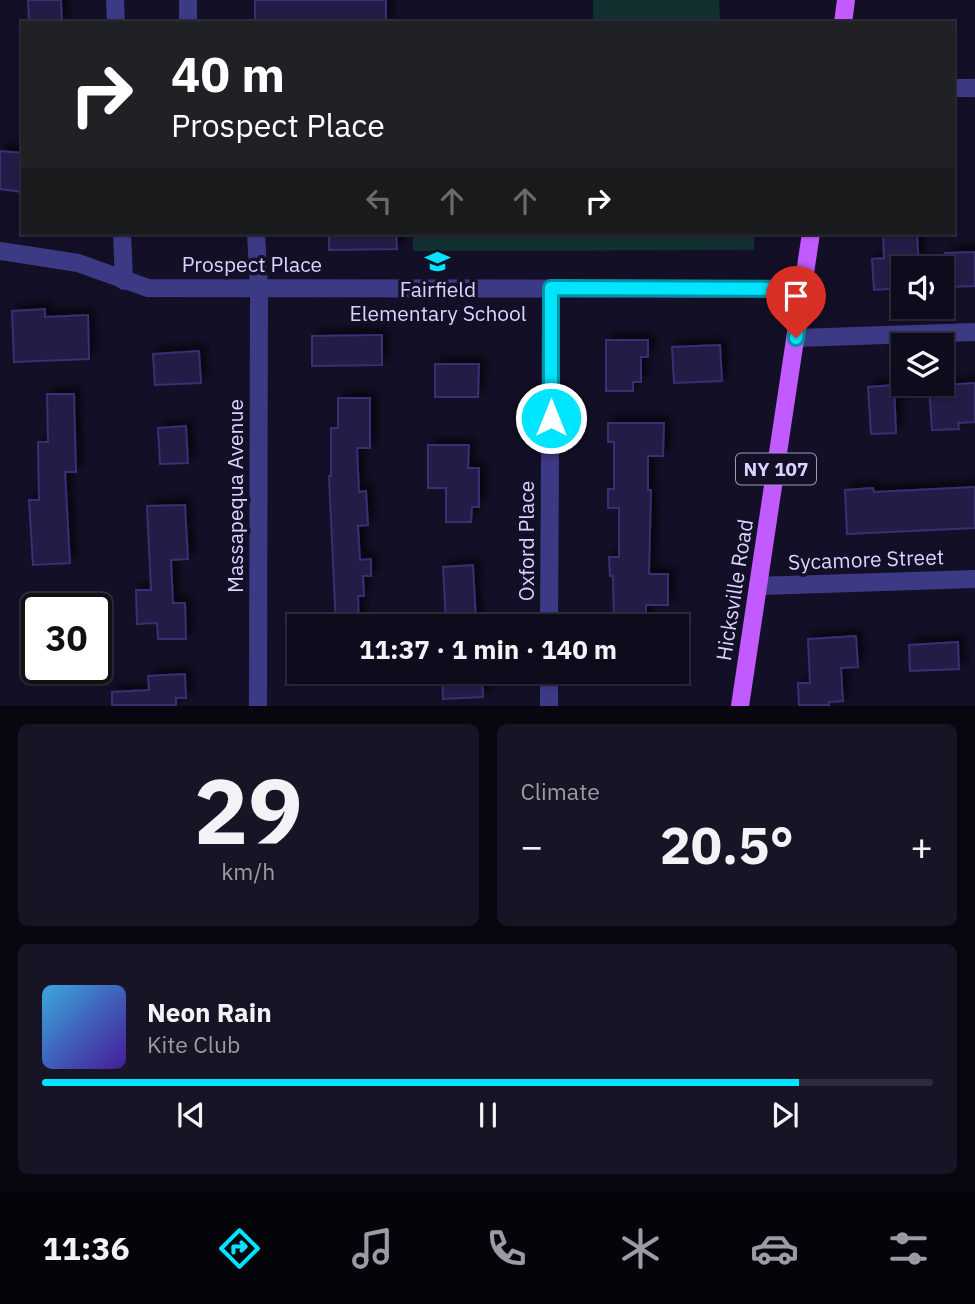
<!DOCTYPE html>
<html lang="en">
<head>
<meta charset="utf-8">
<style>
  body { margin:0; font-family:"IBM Plex Sans",sans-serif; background:#171425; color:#f1f3f6; height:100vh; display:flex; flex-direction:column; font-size:26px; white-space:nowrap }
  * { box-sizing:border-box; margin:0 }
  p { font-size:23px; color:#9b9ba3 }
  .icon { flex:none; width:38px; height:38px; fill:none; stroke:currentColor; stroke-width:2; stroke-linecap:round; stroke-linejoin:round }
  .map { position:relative; height:706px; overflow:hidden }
  .panel { display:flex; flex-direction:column; gap:18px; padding:18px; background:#08060f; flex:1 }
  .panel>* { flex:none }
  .hud { position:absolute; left:21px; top:21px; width:934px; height:214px; border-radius:0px; box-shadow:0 2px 5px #0004,0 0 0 2px #2e2b3b; background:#202124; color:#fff; overflow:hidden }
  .controls { position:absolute; left:891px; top:256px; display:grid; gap:14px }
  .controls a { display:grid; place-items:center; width:63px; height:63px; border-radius:0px; background:#0e0b1c; box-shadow:0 2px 5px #0004,0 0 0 2px #2e2b3b; font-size:35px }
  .speed { position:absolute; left:21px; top:593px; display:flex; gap:14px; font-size:35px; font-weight:700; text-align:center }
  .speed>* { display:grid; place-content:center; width:91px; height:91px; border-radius:50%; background:#0e0b1c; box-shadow:0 2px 5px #0004,0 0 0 2px #2e2b3b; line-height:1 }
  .speed .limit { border:4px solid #111; border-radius:10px; background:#fff; color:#111 }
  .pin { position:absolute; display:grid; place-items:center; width:60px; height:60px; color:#fff; margin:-72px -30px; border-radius:50% 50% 50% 0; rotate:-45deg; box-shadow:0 0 7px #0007 }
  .pin .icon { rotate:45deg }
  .me { position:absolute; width:77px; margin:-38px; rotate:0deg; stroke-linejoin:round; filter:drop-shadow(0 0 5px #0008) }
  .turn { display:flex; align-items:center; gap:24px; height:147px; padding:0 35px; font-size:32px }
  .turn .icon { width:91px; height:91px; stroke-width:2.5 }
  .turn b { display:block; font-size:49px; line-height:60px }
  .lanes { display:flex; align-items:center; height:66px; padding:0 35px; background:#0003; justify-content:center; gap:35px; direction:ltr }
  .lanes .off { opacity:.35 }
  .big { font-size:52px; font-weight:700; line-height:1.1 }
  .panel .tile { flex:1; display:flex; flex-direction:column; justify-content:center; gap:10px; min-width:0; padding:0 24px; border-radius:10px; background:#171425 }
  .panel .dial { align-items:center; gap:0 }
  .dial b { font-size:91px; line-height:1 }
  .song { display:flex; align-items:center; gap:21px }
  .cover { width:84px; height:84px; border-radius:10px; background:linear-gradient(135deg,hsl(200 70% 55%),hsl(260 70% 35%)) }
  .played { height:7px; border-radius:4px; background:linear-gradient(90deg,#00e5ff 85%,#2e2b3b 85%) }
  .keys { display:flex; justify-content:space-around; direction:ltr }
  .heat { display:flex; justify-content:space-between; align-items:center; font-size:38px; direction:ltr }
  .panel .tiles { flex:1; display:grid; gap:18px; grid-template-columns:1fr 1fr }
  .tile:last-child { grid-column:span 2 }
  .trip { position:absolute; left:287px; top:614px; width:402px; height:70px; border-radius:0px; background:#0e0b1c; box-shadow:0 2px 5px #0004,0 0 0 2px #2e2b3b; font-weight:700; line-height:70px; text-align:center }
  .tabs { display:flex; height:112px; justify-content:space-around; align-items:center; background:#06040b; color:#9b9ba3 }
  .tabs .icon { width:49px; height:49px }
  .tabs .on { color:#00e5ff }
  .tabs b { font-size:32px; color:#f1f3f6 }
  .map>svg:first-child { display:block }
  .green { fill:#12302f }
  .building { fill:#241b47; stroke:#3b2d73; stroke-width:2; filter:url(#shadow) }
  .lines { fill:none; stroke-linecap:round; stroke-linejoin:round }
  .minor { stroke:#3d3a85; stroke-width:18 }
  .major { stroke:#c25bff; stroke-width:18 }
  .route-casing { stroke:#0095a6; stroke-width:18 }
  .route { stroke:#00e5ff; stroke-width:12 }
  .labels { text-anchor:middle; stroke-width:7; stroke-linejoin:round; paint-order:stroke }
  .shield { fill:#130f26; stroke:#9e99be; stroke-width:2 }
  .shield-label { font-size:19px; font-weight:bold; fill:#d9d4ff }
  .street-label { font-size:21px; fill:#d9d4ff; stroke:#130f26 }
  .poi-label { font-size:21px; fill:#d9d4ff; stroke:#130f26 }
</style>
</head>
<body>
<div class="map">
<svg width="975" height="706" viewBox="0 0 975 706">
  <defs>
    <filter id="shadow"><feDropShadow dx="6" dy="-6" stdDeviation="3.5" flood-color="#0009"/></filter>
  </defs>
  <rect width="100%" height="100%" fill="#130f26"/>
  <!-- green -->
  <g class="green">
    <polygon points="593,0 719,0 720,23 593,23"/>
    <polygon points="413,233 754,233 754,250 413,251"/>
  </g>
  <!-- building -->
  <g class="building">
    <polygon points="28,0 61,0 62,23 29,23"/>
    <rect x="255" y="0" width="131" height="23"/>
    <polygon points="0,151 23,153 23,192 0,189"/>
    <polygon points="329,233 396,233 397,249 329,250"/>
    <polygon points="883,233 917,233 919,268 903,268 903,288 874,290 872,259 884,258"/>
    <polygon points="975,252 975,286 947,287 945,253"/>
    <polygon points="45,309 45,317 88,315 89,359 14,362 12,311"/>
    <polygon points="382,335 382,365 312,366 312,336"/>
    <polygon points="606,340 648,340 648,357 641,357 641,382 633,382 633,391 606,391"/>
    <polygon points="720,345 722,381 674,383 672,347"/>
    <polygon points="199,351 201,383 155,385 153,354"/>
    <polygon points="435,364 479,364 478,397 435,397"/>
    <polygon points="975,383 975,422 958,423 959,429 932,430 929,386"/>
    <polygon points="894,385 896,433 871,434 868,387"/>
    <polygon points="47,394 74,394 76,472 65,472 70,563 33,565 29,500 39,500 38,442 48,442"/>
    <polygon points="338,398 370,398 370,448 357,448 359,492 366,491 368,525 358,526 360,560 371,559 371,576 363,576 364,596 358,596 359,626 336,626 329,476 331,476 331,428 338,428"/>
    <polygon points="608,423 664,423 663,456 648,456 648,490 651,490 649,574 668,574 668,605 646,605 646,626 614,626 613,576 610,576 609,557 619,557 619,508 608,508 608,489 614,489 614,442 608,442"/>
    <polygon points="186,426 188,463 160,464 158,428"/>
    <polygon points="428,445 469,445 468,468 479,468 479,507 472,507 471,522 446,522 446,488 428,488"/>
    <polygon points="975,487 975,528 847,534 845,490 873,488 874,492"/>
    <polygon points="185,505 188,559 171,560 173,603 185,603 186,639 158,639 157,623 137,624 136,590 151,590 147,506"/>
    <polygon points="473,565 476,621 446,622 443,567"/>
    <polygon points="856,636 858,667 841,668 843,701 829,702 829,705 799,705 798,683 810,683 808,639"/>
    <polygon points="958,642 959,669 910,671 909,645"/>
    <polygon points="442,672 482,672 483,697 443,699"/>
    <polygon points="185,674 186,698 176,698 176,705 112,705 112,692 149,690 148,676"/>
  </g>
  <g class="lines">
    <!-- minor -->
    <g class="minor">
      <polyline points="115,0 116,23"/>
      <polyline points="188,0 188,23"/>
      <polyline points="954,88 975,88"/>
      <polyline points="122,233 124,281"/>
      <polyline points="256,233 259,288 258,706"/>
      <polyline points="0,251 78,263 148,288 803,289"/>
      <polyline points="796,338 975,332"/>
      <polyline points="758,586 975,579"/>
      <polyline points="549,626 551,288"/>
      <polyline points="549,706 549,672"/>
    </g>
    <!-- major -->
    <g class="major">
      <polyline points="843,23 846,0"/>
      <polyline points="740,706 811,233"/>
    </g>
  </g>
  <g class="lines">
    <defs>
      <polyline id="route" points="551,418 551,288 803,289 796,338"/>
    </defs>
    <!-- route casing -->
    <use href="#route" class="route-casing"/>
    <!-- route -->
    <use href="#route" class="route"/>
  </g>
  <!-- icons -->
  <defs>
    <symbol id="school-bare" viewBox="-9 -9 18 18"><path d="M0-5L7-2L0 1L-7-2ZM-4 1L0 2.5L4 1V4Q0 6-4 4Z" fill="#00e5ff" stroke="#130f26" stroke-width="2.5" paint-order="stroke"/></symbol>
  </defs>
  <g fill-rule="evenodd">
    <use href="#school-bare" x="420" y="244" width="35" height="35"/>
  </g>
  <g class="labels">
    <!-- shield labels -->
    <rect class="shield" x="736" y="453.5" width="80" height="31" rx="5"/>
    <g class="shield-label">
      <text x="776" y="476">NY 107</text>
    </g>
    <!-- street labels -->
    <g class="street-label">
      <text x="252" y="272">Prospect Place</text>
      <text transform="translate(236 496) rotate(-90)" y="7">Massapequa Avenue</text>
      <text transform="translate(527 541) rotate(-90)" y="7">Oxford Place</text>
      <text transform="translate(866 560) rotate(-2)" y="7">Sycamore Street</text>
      <text transform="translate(735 590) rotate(-81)" y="7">Hicksville Road</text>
    </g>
    <!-- poi labels -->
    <g class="poi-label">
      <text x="438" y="297">Fairfield<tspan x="438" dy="24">Elementary School</tspan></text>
    </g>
  </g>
</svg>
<div class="controls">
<a><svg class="icon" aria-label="sound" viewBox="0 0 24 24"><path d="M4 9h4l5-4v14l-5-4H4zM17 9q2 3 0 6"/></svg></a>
<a><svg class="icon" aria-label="layers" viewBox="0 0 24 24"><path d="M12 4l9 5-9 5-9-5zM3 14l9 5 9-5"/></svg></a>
</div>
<div class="speed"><div class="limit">30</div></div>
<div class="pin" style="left:796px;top:338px;background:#d93025"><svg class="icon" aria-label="arrive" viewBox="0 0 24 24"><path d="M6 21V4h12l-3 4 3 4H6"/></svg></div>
<svg class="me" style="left:551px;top:418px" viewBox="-20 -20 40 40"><circle r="17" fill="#00e5ff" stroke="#fff" stroke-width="3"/><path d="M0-11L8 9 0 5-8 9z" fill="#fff"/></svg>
<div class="trip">11:37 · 1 min · 140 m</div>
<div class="hud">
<div class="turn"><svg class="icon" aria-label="right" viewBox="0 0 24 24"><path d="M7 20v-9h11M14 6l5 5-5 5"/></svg><div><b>40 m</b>Prospect Place</div></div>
<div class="lanes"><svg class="icon off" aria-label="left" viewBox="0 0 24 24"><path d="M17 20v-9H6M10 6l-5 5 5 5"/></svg><svg class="icon off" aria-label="ahead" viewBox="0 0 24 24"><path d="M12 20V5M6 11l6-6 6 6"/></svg><svg class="icon off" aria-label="ahead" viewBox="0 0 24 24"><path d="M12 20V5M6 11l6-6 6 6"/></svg><svg class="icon" aria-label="right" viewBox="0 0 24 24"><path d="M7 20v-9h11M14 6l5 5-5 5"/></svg></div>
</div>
</div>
<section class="panel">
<div class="tiles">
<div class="tile dial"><b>29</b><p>km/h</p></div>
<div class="tile"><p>Climate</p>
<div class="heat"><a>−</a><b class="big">20.5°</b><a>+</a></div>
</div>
<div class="tile">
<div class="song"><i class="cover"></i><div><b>Neon Rain</b><p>Kite Club</p></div></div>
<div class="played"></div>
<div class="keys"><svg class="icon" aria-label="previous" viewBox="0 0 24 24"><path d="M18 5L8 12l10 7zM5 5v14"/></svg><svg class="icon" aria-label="pause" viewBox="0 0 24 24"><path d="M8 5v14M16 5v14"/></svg><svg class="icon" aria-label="next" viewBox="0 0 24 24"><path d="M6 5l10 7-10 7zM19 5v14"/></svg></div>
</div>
</div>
</section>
<nav class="tabs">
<b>11:36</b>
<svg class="icon on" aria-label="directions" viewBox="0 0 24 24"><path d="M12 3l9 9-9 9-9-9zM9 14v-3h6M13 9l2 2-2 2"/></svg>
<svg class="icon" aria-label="music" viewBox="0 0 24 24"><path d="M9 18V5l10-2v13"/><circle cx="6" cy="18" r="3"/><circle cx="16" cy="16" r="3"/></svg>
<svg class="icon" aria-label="phone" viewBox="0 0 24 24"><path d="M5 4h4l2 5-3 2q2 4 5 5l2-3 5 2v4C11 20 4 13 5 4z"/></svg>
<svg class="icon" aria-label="climate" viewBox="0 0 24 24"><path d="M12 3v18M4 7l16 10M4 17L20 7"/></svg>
<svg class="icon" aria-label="car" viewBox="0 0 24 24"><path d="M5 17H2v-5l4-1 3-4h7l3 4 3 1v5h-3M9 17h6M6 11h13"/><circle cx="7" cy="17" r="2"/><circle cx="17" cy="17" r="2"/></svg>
<svg class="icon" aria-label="filters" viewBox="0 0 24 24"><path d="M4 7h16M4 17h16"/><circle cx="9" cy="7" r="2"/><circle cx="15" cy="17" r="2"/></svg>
</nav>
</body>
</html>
